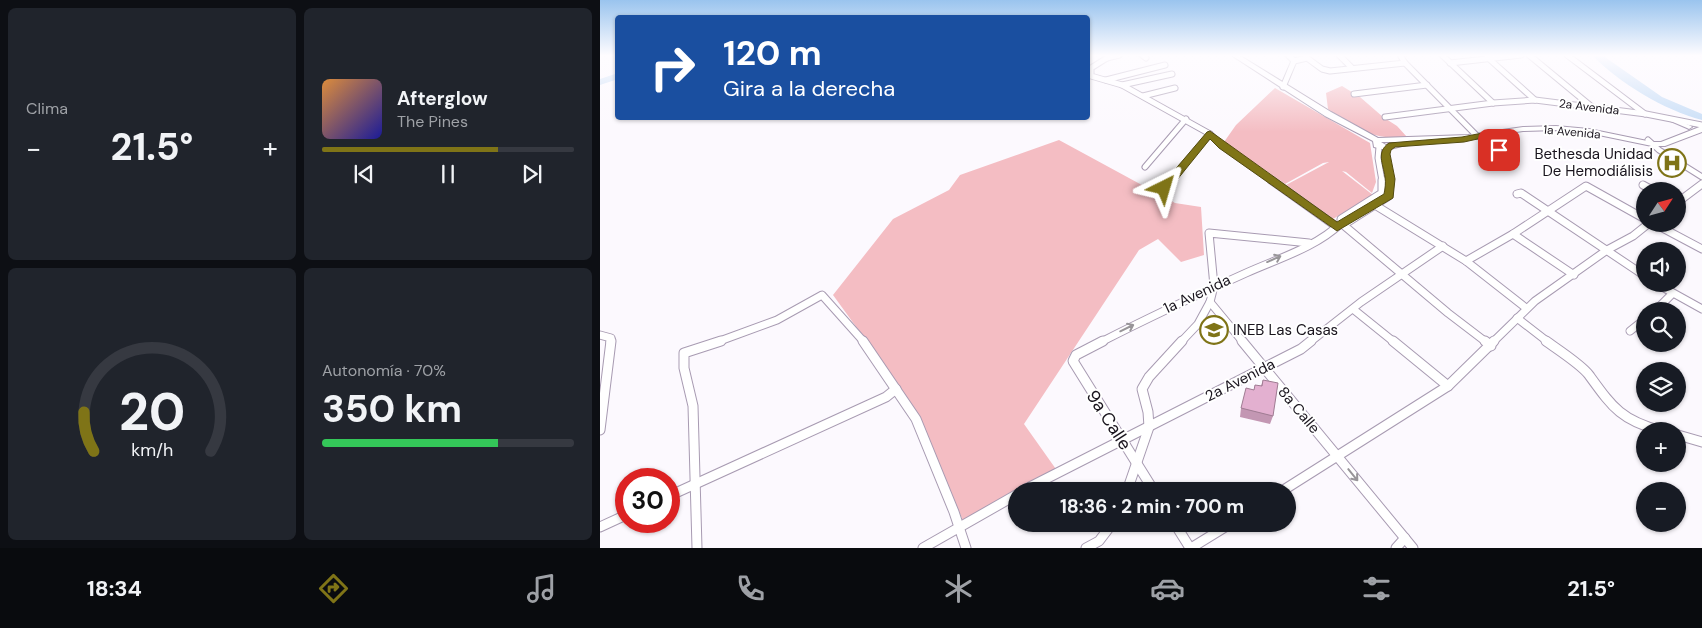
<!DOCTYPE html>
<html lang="es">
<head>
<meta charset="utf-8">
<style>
  body { margin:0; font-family:"DM Sans",sans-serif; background:#20242c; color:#f1f3f6; height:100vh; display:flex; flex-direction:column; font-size:19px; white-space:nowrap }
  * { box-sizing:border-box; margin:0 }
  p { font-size:16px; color:#9ea1a6 }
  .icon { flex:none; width:28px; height:28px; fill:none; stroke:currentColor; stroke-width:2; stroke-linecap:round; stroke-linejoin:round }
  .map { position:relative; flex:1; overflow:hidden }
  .side { display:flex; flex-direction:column; gap:8px; padding:8px; background:#0d0f14; width:600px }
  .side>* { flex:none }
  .top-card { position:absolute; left:15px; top:15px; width:475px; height:105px; border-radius:5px; box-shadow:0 1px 4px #0004; background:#1a4fa0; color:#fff; overflow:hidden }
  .needle { width:32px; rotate:54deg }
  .controls { position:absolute; left:1036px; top:182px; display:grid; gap:10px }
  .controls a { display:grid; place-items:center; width:50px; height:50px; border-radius:50%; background:#171b24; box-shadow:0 1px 4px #0004; font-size:25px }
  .speed { position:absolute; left:15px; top:468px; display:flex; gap:10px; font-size:25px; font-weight:700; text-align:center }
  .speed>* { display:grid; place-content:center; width:65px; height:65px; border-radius:50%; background:#171b24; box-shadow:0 1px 4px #0004; line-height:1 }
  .speed .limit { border:8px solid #d22; background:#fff; color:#111 }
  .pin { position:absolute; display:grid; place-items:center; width:42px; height:42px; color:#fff; margin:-21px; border-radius:10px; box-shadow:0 2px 8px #0006 }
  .me { position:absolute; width:55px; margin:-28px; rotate:40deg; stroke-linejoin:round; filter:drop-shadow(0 0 4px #0008) }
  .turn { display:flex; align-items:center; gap:18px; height:105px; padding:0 25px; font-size:22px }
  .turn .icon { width:65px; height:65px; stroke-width:2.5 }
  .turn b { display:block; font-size:35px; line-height:42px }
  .big { font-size:38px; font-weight:700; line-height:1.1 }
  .side .card { flex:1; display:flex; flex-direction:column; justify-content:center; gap:8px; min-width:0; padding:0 18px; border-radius:8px; background:#20242c }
  .side .dial { align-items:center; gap:0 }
  .dial svg { height:130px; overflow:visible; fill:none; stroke:#363941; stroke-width:7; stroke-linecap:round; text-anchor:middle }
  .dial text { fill:#f1f3f6; stroke:none }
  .song { display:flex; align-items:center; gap:15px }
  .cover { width:60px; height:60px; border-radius:8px; background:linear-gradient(135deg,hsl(30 70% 55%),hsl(240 70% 35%)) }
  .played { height:5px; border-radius:2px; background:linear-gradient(90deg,#7f7417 70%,#363941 70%) }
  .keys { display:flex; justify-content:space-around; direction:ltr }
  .heat { display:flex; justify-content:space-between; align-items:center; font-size:28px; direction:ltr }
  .charge { height:8px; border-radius:4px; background:linear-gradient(90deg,#34c759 70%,#363941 0) }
  .side .tiles { flex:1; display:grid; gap:8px; grid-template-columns:repeat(2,1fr) }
  .trip { position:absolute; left:408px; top:482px; width:288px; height:50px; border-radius:25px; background:#171b24; box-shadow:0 1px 4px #0004; font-weight:700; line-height:50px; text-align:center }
  .dock { display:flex; height:80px; justify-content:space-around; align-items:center; background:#090b0e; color:#9ea1a6 }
  .dock .icon { width:35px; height:35px }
  .dock .current { color:#7f7417 }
  .dock b { font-size:22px; color:#f1f3f6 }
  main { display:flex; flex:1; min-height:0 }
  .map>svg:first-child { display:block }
  .green { fill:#f4bdc3 }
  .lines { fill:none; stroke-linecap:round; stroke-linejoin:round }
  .river { fill:#c5dcf6; fill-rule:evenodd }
  .minor-far2-casing { stroke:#a89bb2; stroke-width:7 }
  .minor-far1-casing { stroke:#a89bb2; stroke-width:9 }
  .minor-casing { stroke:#a89bb2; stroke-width:11 }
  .tertiary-casing { stroke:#a89bb2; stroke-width:2 }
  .secondary-casing { stroke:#a89bb2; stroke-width:2 }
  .minor-far2 { stroke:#fff; stroke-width:5 }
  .minor-far1 { stroke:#fff; stroke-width:7 }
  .minor { stroke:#fff; stroke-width:9 }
  .tertiary { fill:#fff; fill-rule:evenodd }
  .secondary { fill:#fff; fill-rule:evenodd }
  .wall { fill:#c397b3 }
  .building { fill:#e3b0d0; stroke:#9f7b92 }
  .oneway { stroke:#989599 }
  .route { fill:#7f7417; stroke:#534b0f }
  .labels { text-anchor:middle; stroke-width:4; stroke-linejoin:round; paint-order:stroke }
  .far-street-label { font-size:12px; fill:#19141d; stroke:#fff }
  .poi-label { font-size:15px; fill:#19141d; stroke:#fff; text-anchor:end }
  .street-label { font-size:15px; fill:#19141d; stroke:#fff }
  .near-street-label { font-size:18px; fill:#19141d; stroke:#fff }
</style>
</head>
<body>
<main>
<section class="side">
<div class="tiles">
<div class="card"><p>Clima</p>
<div class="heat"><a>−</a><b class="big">21.5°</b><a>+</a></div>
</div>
<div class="card">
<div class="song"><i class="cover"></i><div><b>Afterglow</b><p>The Pines</p></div></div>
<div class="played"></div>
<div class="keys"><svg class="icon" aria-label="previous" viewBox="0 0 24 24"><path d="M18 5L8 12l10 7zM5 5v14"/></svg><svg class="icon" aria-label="pause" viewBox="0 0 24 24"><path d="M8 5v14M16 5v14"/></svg><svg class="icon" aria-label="next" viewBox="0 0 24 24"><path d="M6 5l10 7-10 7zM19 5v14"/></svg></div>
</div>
<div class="card dial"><svg viewBox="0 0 100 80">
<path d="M14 69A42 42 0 1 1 86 69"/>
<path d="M14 69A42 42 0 0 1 8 45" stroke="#7f7417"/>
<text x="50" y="56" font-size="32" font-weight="700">20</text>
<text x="50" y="72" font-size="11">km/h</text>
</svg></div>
<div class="card"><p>Autonomía · 70%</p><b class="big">350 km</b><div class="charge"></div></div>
</div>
</section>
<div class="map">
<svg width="1102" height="548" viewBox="0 0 1102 548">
  <rect width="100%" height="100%" fill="#fcf9fe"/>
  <!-- green -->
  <g class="green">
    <path d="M742,86L760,97L783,117L797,126L807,137C798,137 787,138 779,136C761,132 741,121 728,109L726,93Z"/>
    <polygon points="675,88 770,143 776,182 772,193 746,172 742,171 773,195 733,219 686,185 729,162 723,163 685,184 624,142 636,125"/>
    <polygon points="459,140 575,203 601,207 604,255 581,262 558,239 539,250 424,424 458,472 363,521 323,424 294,379 233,295 293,219 349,190 360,175"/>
  </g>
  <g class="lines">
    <!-- river -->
    <g class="river">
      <path d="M992,55H1002L1062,97L1102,114V120C1064,110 1019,83 992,55Z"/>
      <polygon points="18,73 18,79 0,85 0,79"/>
    </g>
    <defs>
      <g id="minor-far2">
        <polyline points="507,55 507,58 491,68 491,76 522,85 610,134 622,146 672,181"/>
        <polyline points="542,55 546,58"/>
        <polyline points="739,55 752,68"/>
        <polyline points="800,55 805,63 877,136"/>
        <polyline points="842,55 893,103"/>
        <polyline points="929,55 992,107"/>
        <polyline points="967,55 1045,114"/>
        <polyline points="887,57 935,100"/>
        <polyline points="507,58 519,55"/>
        <polyline points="694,61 707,58 722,69 730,71 805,63"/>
        <polyline points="850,63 921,55"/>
        <polyline points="506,80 565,65"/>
        <polyline points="522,85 572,74"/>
        <polyline points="683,87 694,61 688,55"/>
        <polyline points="754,94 827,85"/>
        <polyline points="543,96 575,88"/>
        <polyline points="785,117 893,103 935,100 1046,114 1102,125"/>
        <polyline points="893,133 912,151"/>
        <polyline points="1048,140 1059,150 1102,177"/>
        <polyline points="779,147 778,158 782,181"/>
        <polyline points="786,148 786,160 790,181"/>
        <polyline points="889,152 909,148"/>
        <polyline points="545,167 586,119"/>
        <polyline points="570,181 610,134"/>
      </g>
      <g id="minor-far1">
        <polyline points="671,180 737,227"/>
        <polyline points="1043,185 1054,191"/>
        <polyline points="564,188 571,180"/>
        <polyline points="917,194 921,193 1045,276"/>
        <polyline points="770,202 866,261 926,308"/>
        <polyline points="1078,202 1102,184"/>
        <polyline points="741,223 848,313 886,342"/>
        <polyline points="741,223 748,222 789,196 790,180"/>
        <polyline points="1055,224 1102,249"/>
        <polyline points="913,234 974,275"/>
        <polyline points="866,261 913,234 986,186 1045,219"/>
        <polyline points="1057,284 1102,309"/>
        <polyline points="753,309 794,342"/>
        <polyline points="1055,311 1072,294"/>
        <polyline points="917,318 948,342"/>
        <polyline points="1030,331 1045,319"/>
        <polyline points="0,335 11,338 10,342"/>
        <polyline points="117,342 177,320 222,295 264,342"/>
        <path d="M501,342C548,318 597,295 646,273C677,259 717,247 741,223V219L782,193V180"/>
        <polyline points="581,342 598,324 610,302"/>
        <polyline points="643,342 610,302 614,286 609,233 709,243"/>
        <polyline points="710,342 761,302 843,246"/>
        <polyline points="893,342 935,301 1007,250 1033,236 1048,224"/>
      </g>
      <g id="minor">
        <polyline points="263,341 316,419 354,512 366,548"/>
        <polyline points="503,341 476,355 473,361 554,491"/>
        <polyline points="642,341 813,548"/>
        <polyline points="793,341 848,386"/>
        <polyline points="885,341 891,346"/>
        <path d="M946,341C957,349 982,365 989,375C1013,408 1021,420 1061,431"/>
        <polyline points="0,430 11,341"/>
        <polyline points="1078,435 1102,442"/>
        <polyline points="422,491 701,349 711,341"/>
        <polyline points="527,491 549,427 548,412 542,389 549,377 582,341"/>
        <polyline points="682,491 848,386 894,341"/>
        <polyline points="69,496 286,397 296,389"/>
        <polyline points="575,524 590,548"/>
        <polyline points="0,527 26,515"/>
        <polyline points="97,548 93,406 84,368 84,353 121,341"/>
        <polyline points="323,548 416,495"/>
        <polyline points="486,548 499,541 512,524"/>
        <polyline points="591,548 630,524"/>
        <polyline points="796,548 805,538"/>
      </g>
      <polygon id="tertiary" points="1068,116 1091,126 1092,127 1089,129 1087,128 1066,119 1066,117"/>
      <path id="secondary" d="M631,55H639L731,112L778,138L868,135L923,127L956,126L989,129L1052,142H1061L1102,126V132L1065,146H1052L989,133L956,130L923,131L868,139L806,141V145L786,150L774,147L773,141L725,116ZM781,142H797L786,145Z"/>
    </defs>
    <!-- minor-far2 casing -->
    <use href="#minor-far2" class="minor-far2-casing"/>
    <!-- minor-far1 casing -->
    <use href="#minor-far1" class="minor-far1-casing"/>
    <!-- minor casing -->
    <use href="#minor" class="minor-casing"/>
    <!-- tertiary casing -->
    <use href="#tertiary" class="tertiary-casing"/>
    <!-- secondary casing -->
    <use href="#secondary" class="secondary-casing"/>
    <!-- minor-far2 -->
    <use href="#minor-far2" class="minor-far2"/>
    <!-- minor-far1 -->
    <use href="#minor-far1" class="minor-far1"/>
    <!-- minor -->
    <use href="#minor" class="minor"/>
    <!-- tertiary -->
    <use href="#tertiary" class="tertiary"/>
    <!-- secondary -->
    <use href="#secondary" class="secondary"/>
  </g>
  <!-- wall -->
  <polygon class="wall" points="663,380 673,416 670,424 640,417 641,408 654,390 661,386"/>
  <!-- building -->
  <polygon class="building" points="663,380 678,383 673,416 641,408 646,388 654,390 655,385 662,386"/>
  <!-- one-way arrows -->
  <defs><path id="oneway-shaft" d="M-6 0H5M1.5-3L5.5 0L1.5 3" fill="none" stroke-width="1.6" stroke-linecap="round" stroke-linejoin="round" transform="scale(1.25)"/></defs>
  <g class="oneway">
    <use href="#oneway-shaft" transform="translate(674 259) rotate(-24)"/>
    <use href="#oneway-shaft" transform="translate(527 328) rotate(-26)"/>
    <use href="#oneway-shaft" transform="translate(753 475) rotate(51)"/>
  </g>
  <!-- sky -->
  <linearGradient id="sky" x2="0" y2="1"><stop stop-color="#9ac4ee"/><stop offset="0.42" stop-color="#fefcff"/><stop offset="1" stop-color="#fefcff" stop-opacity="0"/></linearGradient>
  <rect width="1102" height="132" fill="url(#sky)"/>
  <!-- route -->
  <path class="route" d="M610,131L737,222L784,194C785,189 786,183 785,177C783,163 776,152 789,143L862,137L893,131L913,148L909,151L896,152V148L902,147L891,136L864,142L795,147L791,150L790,154L795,179L793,198L737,231L619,148L610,139L568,191H561V186L607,132Z"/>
  <!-- icons -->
  <defs>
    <symbol id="hospital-ring" viewBox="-11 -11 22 22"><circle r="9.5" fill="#fff" stroke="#7f7417" stroke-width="1.5"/><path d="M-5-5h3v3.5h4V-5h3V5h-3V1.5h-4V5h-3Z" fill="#7f7417"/></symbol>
    <symbol id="university-ring" viewBox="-11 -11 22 22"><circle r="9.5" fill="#fff" stroke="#7f7417" stroke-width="1.5"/><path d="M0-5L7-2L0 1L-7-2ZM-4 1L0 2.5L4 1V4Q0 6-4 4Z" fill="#7f7417"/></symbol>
  </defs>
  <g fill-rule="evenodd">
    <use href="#hospital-ring" x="1056" y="147" width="32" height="32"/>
    <use href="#university-ring" x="598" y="314" width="32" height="32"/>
  </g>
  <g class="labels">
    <!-- far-street labels -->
    <g class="far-street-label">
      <text transform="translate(989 107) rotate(7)" y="4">2a Avenida</text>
      <text transform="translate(972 132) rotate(5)" y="4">1a Avenida</text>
    </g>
    <!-- poi labels -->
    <g class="poi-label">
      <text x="1053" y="159">Bethesda Unidad<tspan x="1053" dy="17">De Hemodiálisis</tspan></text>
      <text x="633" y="335" text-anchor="start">INEB Las Casas</text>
    </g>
    <!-- street labels -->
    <g class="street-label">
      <text transform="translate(597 294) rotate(-25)" y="5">1a Avenida</text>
      <text transform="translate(640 380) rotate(-27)" y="5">2a Avenida</text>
      <text transform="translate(699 410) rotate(50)" y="5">8a Calle</text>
    </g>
    <!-- near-street labels -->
    <g class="near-street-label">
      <text transform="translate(509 420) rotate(57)" y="6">9a Calle</text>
    </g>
  </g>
</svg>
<div class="controls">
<a><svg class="needle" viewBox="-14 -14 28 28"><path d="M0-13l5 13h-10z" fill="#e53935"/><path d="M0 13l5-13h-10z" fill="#9ea1a6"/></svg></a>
<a><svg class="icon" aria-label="sound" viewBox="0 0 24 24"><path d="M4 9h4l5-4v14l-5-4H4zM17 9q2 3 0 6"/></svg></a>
<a><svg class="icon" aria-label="search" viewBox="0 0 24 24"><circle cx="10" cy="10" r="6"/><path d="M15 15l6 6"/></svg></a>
<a><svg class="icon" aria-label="layers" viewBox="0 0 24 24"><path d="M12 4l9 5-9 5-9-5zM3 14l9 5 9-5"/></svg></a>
<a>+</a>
<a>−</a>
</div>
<div class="speed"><div class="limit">30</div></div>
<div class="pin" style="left:899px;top:150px;background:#d93025"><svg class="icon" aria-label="arrive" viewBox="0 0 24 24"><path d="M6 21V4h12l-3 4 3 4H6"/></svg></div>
<svg class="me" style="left:564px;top:188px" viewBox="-20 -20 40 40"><path d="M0-17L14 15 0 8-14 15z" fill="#7f7417" stroke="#fff" stroke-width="4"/></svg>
<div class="trip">18:36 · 2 min · 700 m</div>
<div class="top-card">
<div class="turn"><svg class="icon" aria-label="right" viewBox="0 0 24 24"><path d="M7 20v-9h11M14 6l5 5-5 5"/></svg><div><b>120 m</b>Gira a la derecha</div></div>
</div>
</div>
</main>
<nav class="dock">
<b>18:34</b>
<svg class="icon current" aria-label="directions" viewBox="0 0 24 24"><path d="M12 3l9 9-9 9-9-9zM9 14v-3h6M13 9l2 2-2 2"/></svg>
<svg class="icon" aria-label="music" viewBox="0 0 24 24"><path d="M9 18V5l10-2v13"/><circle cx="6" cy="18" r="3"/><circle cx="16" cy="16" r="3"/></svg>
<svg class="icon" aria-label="phone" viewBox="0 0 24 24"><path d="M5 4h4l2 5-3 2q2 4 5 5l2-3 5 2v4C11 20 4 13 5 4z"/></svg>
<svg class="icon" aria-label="climate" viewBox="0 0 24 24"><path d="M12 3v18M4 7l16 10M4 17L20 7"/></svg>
<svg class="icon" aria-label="car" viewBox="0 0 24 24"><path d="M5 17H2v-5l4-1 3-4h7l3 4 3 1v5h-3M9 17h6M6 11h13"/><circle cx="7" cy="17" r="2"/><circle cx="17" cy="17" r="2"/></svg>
<svg class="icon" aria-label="filters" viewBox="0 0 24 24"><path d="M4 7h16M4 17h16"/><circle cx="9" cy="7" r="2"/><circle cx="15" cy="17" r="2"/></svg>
<b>21.5°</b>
</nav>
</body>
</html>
